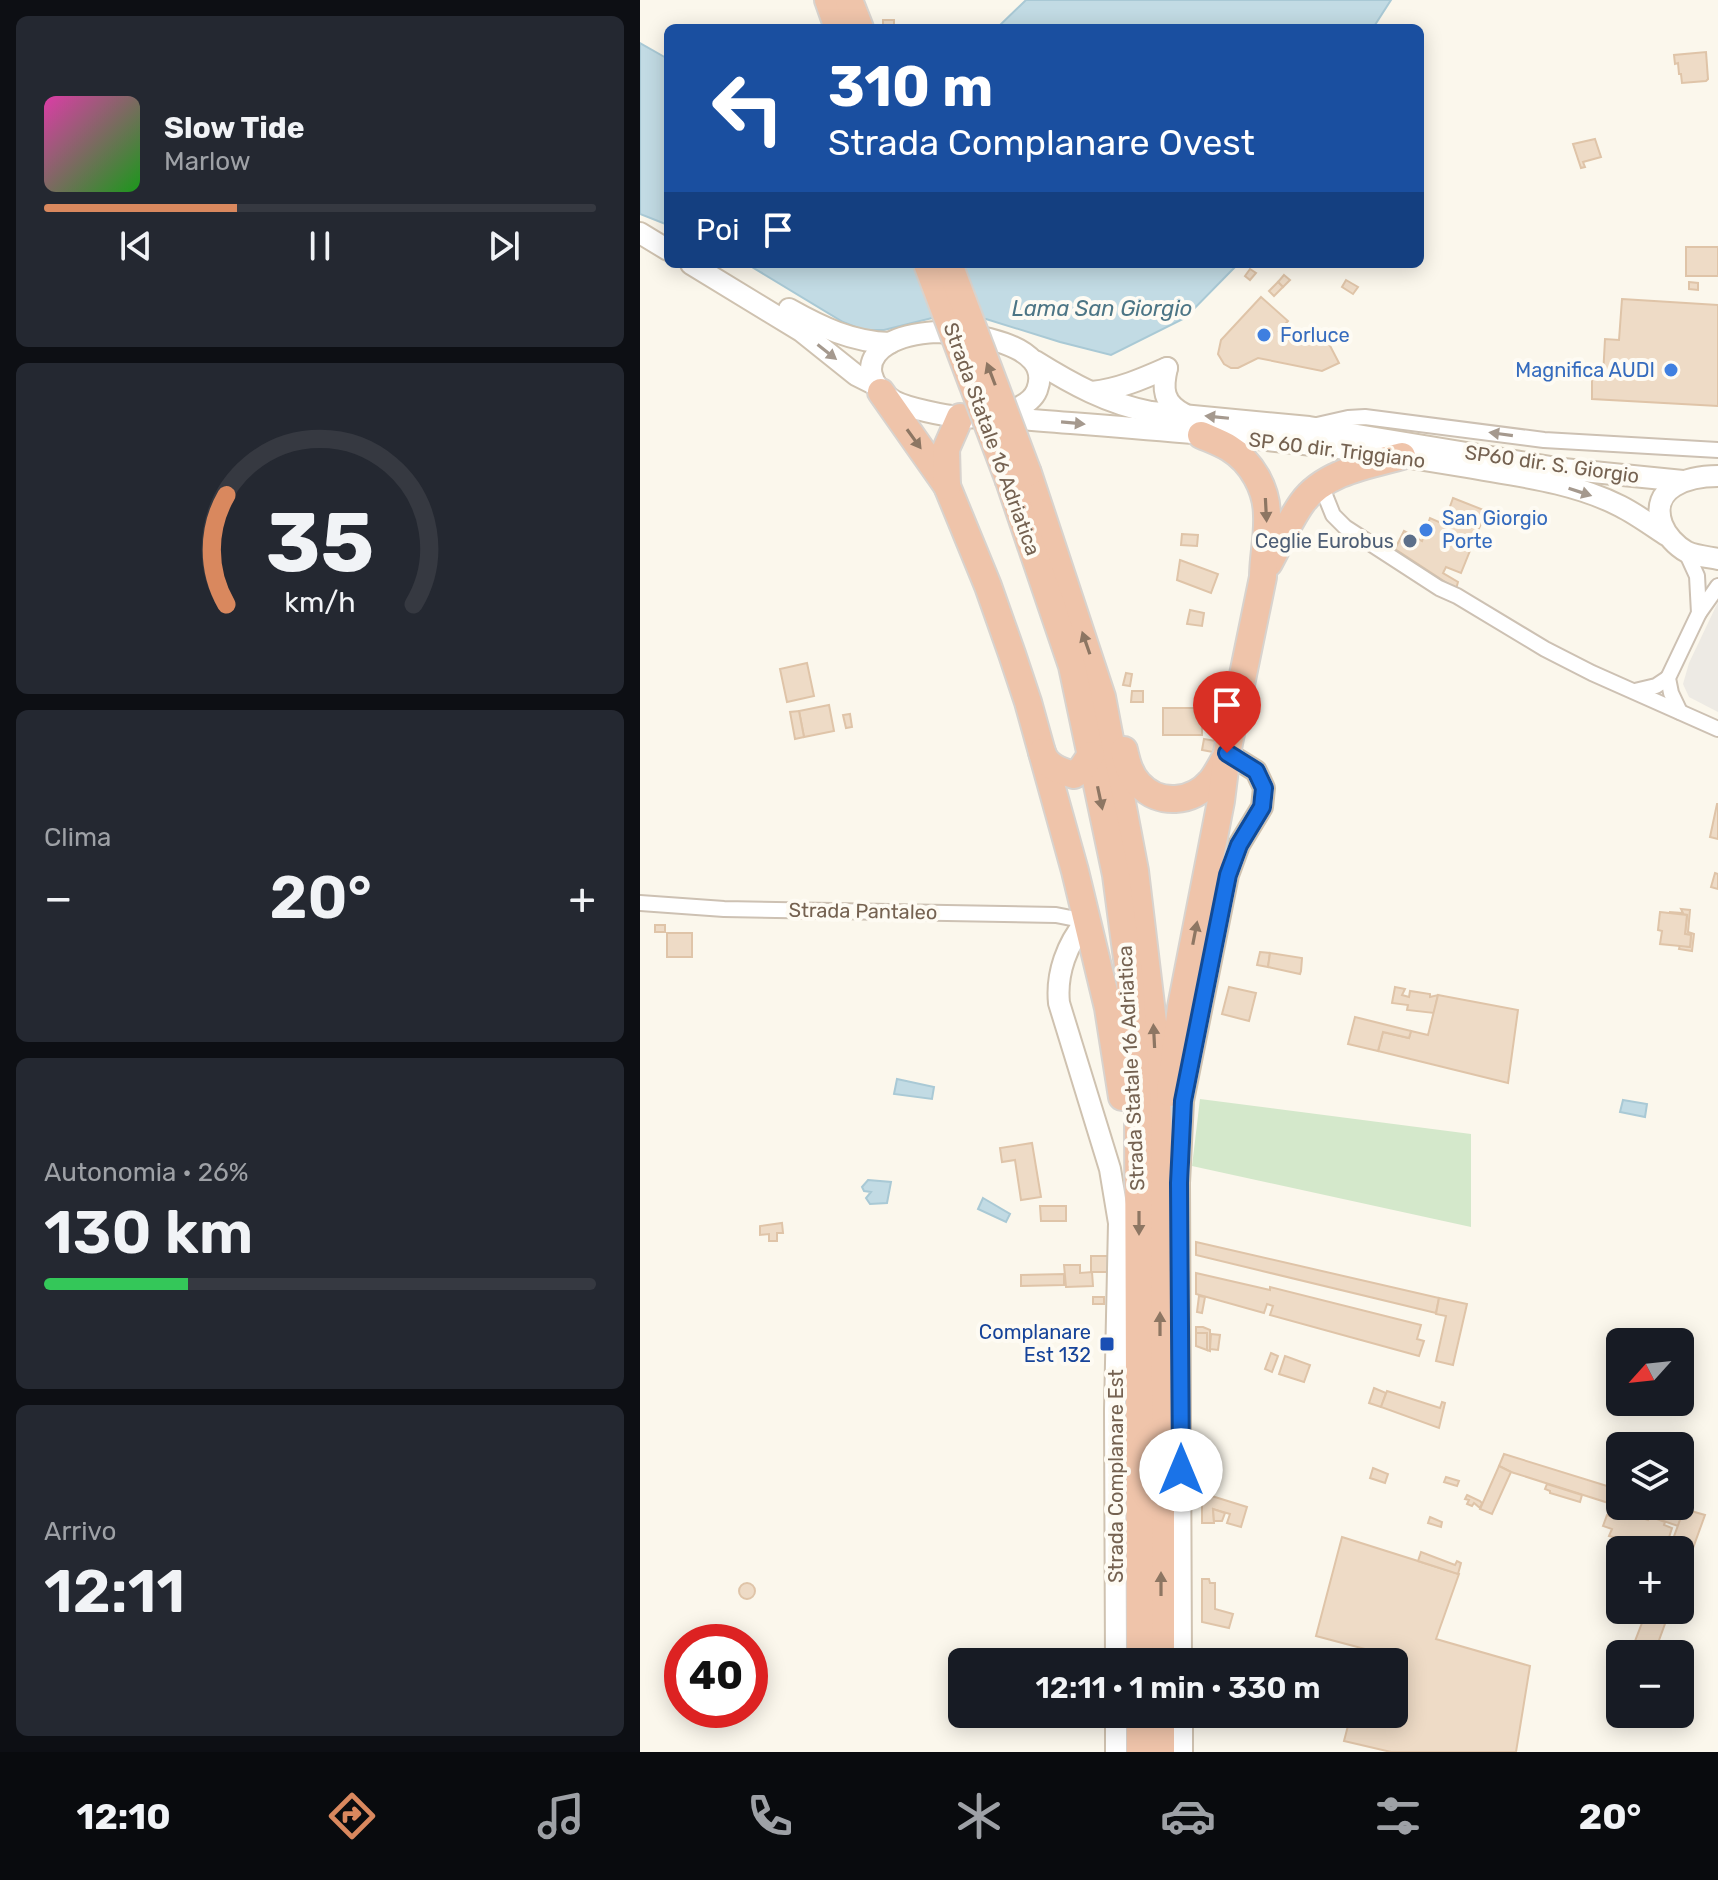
<!DOCTYPE html>
<html lang="it">
<head>
<meta charset="utf-8">
<style>
  body { margin:0; font-family:Rubik,sans-serif; background:#242831; color:#f1f3f6; height:100vh; display:flex; flex-direction:column; font-size:30px; white-space:nowrap }
  * { box-sizing:border-box; margin:0 }
  p { font-size:26px; color:#9ea1a6 }
  .icon { flex:none; width:44px; height:44px; fill:none; stroke:currentColor; stroke-width:2; stroke-linecap:round; stroke-linejoin:round }
  .map { position:relative; flex:1; overflow:hidden }
  .drawer { display:flex; flex-direction:column; gap:16px; padding:16px; background:#0d0f14; width:640px }
  .drawer>* { flex:none }
  .top-card { position:absolute; left:24px; top:24px; width:760px; height:244px; border-radius:12px; box-shadow:0 4px 20px #0003; background:#1a4fa0; color:#fff; overflow:hidden }
  .needle { width:52px; rotate:243deg }
  .controls { position:absolute; left:966px; top:1328px; display:grid; gap:16px }
  .controls a { display:grid; place-items:center; width:88px; height:88px; border-radius:12px; background:#171b24; box-shadow:0 4px 20px #0003; font-size:40px }
  .speed { position:absolute; left:24px; top:1624px; display:flex; gap:16px; font-size:40px; font-weight:700; text-align:center }
  .speed>* { display:grid; place-content:center; width:104px; height:104px; border-radius:50%; background:#171b24; box-shadow:0 4px 20px #0003; line-height:1 }
  .speed .limit { border:12px solid #d22; background:#fff; color:#111 }
  .pin { position:absolute; display:grid; place-items:center; width:68px; height:68px; color:#fff; margin:-82px -34px; border-radius:50% 50% 50% 0; rotate:-45deg; box-shadow:0 0 8px #0007 }
  .pin .icon { rotate:45deg }
  .me { position:absolute; width:88px; margin:-44px; rotate:0deg; stroke-linejoin:round; filter:drop-shadow(0 0 6px #0008) }
  .turn { display:flex; align-items:center; gap:28px; height:168px; padding:0 32px; font-size:36px }
  .turn .icon { width:104px; height:104px; stroke-width:2.5 }
  .turn b { display:block; font-size:56px; line-height:68px }
  .then { display:flex; align-items:center; height:76px; padding:0 32px; background:#0003; gap:16px; font-size:30px }
  .big { font-size:60px; font-weight:600; line-height:1.1 }
  .drawer .tile { flex:1; display:flex; flex-direction:column; justify-content:center; gap:12px; min-width:0; padding:0 28px; border-radius:12px; background:#242831 }
  .drawer .dial { align-items:center; gap:0 }
  .dial svg { height:208px; overflow:visible; fill:none; stroke:#363941; stroke-width:7; stroke-linecap:round; text-anchor:middle }
  .dial text { fill:#f1f3f6; stroke:none }
  .song { display:flex; align-items:center; gap:24px }
  .cover { width:96px; height:96px; border-radius:12px; background:linear-gradient(135deg,hsl(320 70% 55%),hsl(120 70% 35%)) }
  .played { height:8px; border-radius:4px; background:linear-gradient(90deg,#d9885e 35%,#363941 35%) }
  .keys { display:flex; justify-content:space-around; direction:ltr }
  .heat { display:flex; justify-content:space-between; align-items:center; font-size:44px; direction:ltr }
  .charge { height:12px; border-radius:6px; background:linear-gradient(90deg,#34c759 26%,#363941 0) }
  .trip { position:absolute; left:308px; top:1648px; width:460px; height:80px; border-radius:12px; background:#171b24; box-shadow:0 4px 20px #0003; font-weight:600; line-height:80px; text-align:center }
  .menu { display:flex; height:128px; justify-content:space-around; align-items:center; background:#090b0e; color:#9ea1a6 }
  .menu .icon { width:56px; height:56px }
  .menu .on { color:#d9885e }
  .menu b { font-size:36px; color:#f1f3f6 }
  main { display:flex; flex:1; min-height:0 }
  .map>svg:first-child { display:block }
  .industrial { fill:#edeae4 }
  .green { fill:#d4e8cb }
  .water { fill:#c2dbe4; stroke:#a9c9d5; stroke-width:2 }
  .building { fill:#eedbc6; stroke:#dfc4a8; stroke-width:2 }
  .lines { fill:none; stroke-linecap:round; stroke-linejoin:round }
  .street-casing { stroke:#cdc1b3; stroke-width:18 }
  .secondary-casing { stroke:#cfc2b0; stroke-width:24 }
  .highway-casing { stroke:#d8d3ce; stroke-width:30 }
  .street { stroke:#fff; stroke-width:14 }
  .secondary { stroke:#fff; stroke-width:20 }
  .highway { stroke:#efc4aa; stroke-width:26 }
  .highway-bridge-casing { stroke:#d8d3ce; stroke-width:30; stroke-linecap:butt }
  .highway-bridge { stroke:#efc4aa; stroke-width:26 }
  .oneway { fill:#a5998e }
  .oneway2 { fill:#8d7663 }
  .route-casing { stroke:#114b97; stroke-width:20 }
  .route { stroke:#1a73e8; stroke-width:14 }
  .shop-dot { fill:#3f7fe0; stroke:#fefbf3; stroke-width:3 }
  .service-dot { fill:#5c6f8a; stroke:#fefbf3; stroke-width:3 }
  .transit-dot { fill:#1a4fb4; stroke:#fefbf3; stroke-width:3 }
  .labels { text-anchor:middle; stroke-width:8; stroke-linejoin:round; paint-order:stroke }
  .shop-label { font-size:20px; fill:#366cbe; stroke:#fefbf3; text-anchor:start }
  .street-label { font-size:20px; fill:#756251; stroke:#fefbf3 }
  .service-label { font-size:20px; fill:#4e5e75; stroke:#fefbf3; text-anchor:end }
  .transit-label { font-size:20px; fill:#164399; stroke:#fefbf3; text-anchor:end }
  .water-label { font-size:22px; font-style:italic; fill:#4c7585; stroke:#fefbf3 }
</style>
</head>
<body>
<main>
<section class="drawer">
<div class="tile">
<div class="song"><i class="cover"></i><div><b>Slow Tide</b><p>Marlow</p></div></div>
<div class="played"></div>
<div class="keys"><svg class="icon" aria-label="previous" viewBox="0 0 24 24"><path d="M18 5L8 12l10 7zM5 5v14"/></svg><svg class="icon" aria-label="pause" viewBox="0 0 24 24"><path d="M8 5v14M16 5v14"/></svg><svg class="icon" aria-label="next" viewBox="0 0 24 24"><path d="M6 5l10 7-10 7zM19 5v14"/></svg></div>
</div>
<div class="tile dial"><svg viewBox="0 0 100 80">
<path d="M14 69A42 42 0 1 1 86 69"/>
<path d="M14 69A42 42 0 0 1 14 27" stroke="#d9885e"/>
<text x="50" y="56" font-size="32" font-weight="700">35</text>
<text x="50" y="72" font-size="11">km/h</text>
</svg></div>
<div class="tile"><p>Clima</p>
<div class="heat"><a>−</a><b class="big">20°</b><a>+</a></div>
</div>
<div class="tile"><p>Autonomia · 26%</p><b class="big">130 km</b><div class="charge"></div></div>
<div class="tile"><p>Arrivo</p><b class="big">12:11</b></div>
</section>
<div class="map">
<svg width="1078" height="1752" viewBox="0 0 1078 1752">
  <rect width="100%" height="100%" fill="#fbf7ec"/>
  <!-- industrial -->
  <polygon class="industrial" points="1078,602 1078,712 1049,697 1043,684 1049,663"/>
  <!-- green -->
  <polygon class="green" points="560,1099 831,1134 831,1227 552,1166"/>
  <!-- water -->
  <g class="water">
    <polygon points="386,0 751,0 733,28 357,28"/>
    <polygon points="0,43 28,59 28,225 0,214"/>
    <polygon points="107,264 598,264 545,318 471,355 420,342 346,319 292,318 244,330 223,330 203,322"/>
    <polygon points="257,1079 294,1087 292,1099 254,1094"/>
    <polygon points="983,1100 1007,1104 1005,1117 980,1112"/>
    <polygon points="228,1180 251,1182 247,1203 230,1204 226,1198 231,1192 224,1191 222,1187"/>
    <polygon points="343,1198 370,1214 366,1222 338,1209"/>
  </g>
  <!-- building -->
  <g class="building">
    <rect x="243" y="20" width="11" height="8"/>
    <polygon points="1066,52 1068,79 1066,81 1042,83 1041,74 1039,74 1038,63 1035,64 1034,55"/>
    <polygon points="955,139 961,157 943,162 945,167 941,168 933,144"/>
    <rect x="1046" y="247" width="32" height="29"/>
    <polygon points="610,269 616,273 610,280 605,276"/>
    <polygon points="644,275 650,280 643,287 638,282"/>
    <polygon points="706,280 718,287 713,294 702,287"/>
    <polygon points="638,282 643,287 634,296 629,291"/>
    <polygon points="1049,282 1058,283 1058,290 1049,289"/>
    <polygon points="621,297 648,321 639,331 687,340 699,363 682,371 618,358 598,368 591,368 584,364 578,354 581,340"/>
    <polygon points="982,299 1078,305 1078,406 952,399 952,375 963,376 965,339 979,340"/>
    <polygon points="813,498 846,511 821,573 806,567 803,573 818,582 816,589 755,549 764,531 782,541 790,518 801,523 803,518 806,518"/>
    <polygon points="542,534 558,535 557,546 541,545"/>
    <polygon points="540,560 578,574 571,593 537,580"/>
    <polygon points="550,610 564,613 562,626 547,624"/>
    <polygon points="167,663 174,696 147,702 140,669"/>
    <polygon points="486,673 492,674 490,686 483,685"/>
    <polygon points="492,691 503,691 503,702 491,702"/>
    <polygon points="189,705 194,731 164,737 159,711"/>
    <rect x="523" y="708" width="39" height="27"/>
    <polygon points="159,711 164,737 155,739 150,712"/>
    <polygon points="210,714 212,727 206,728 203,715"/>
    <polygon points="564,739 576,741 573,752 562,750"/>
    <polygon points="1077,804 1078,804 1078,839 1070,837"/>
    <polygon points="1075,873 1078,874 1078,889 1071,887"/>
    <polygon points="1041,909 1050,910 1048,932 1054,934 1052,951 1039,949 1040,945 1050,947 1051,935 1045,934 1047,915 1030,913 1030,912 1043,913"/>
    <polygon points="1020,912 1047,915 1045,934 1051,935 1050,947 1020,944 1022,931 1018,930"/>
    <rect x="15" y="925" width="10" height="7"/>
    <rect x="27" y="933" width="25" height="24"/>
    <polygon points="620,952 630,953 628,967 617,965"/>
    <polygon points="630,953 662,958 661,971 660,974 628,967"/>
    <polygon points="589,987 616,993 609,1021 582,1014"/>
    <polygon points="755,987 765,989 762,995 769,997 770,991 790,994 790,997 798,995 794,1013 767,1010 768,1005 752,1003"/>
    <polygon points="798,995 878,1010 868,1083 738,1051 743,1032 769,1038 771,1031 788,1035"/>
    <polygon points="715,1017 771,1031 769,1038 743,1032 738,1051 708,1044"/>
    <polygon points="392,1143 401,1197 381,1200 375,1160 362,1162 360,1148"/>
    <polygon points="400,1206 426,1206 426,1221 401,1221"/>
    <polygon points="142,1223 143,1233 137,1233 137,1241 129,1241 129,1234 120,1235 120,1226"/>
    <polygon points="556,1242 799,1298 796,1313 556,1255"/>
    <rect x="451" y="1256" width="17" height="16"/>
    <polygon points="424,1265 440,1265 440,1273 452,1272 453,1286 426,1287"/>
    <polygon points="556,1273 630,1290 630,1287 781,1325 777,1339 784,1341 779,1356 630,1315 633,1306 627,1304 624,1313 556,1294"/>
    <polygon points="424,1274 424,1285 381,1286 381,1275"/>
    <polygon points="559,1296 565,1297 562,1313 557,1312"/>
    <rect x="453" y="1297" width="11" height="7"/>
    <polygon points="799,1298 827,1304 813,1365 796,1361 806,1316 796,1314"/>
    <polygon points="556,1327 563,1327 570,1330 570,1351 567,1350 567,1333 556,1333"/>
    <polygon points="556,1333 567,1333 567,1350 556,1346"/>
    <polygon points="571,1334 580,1335 578,1350 570,1349"/>
    <polygon points="631,1353 638,1356 632,1372 625,1369"/>
    <polygon points="645,1356 670,1365 664,1382 639,1374"/>
    <polygon points="734,1388 746,1393 741,1407 729,1403"/>
    <polygon points="747,1391 800,1408 802,1402 805,1403 799,1428 741,1407"/>
    <polygon points="864,1454 980,1490 980,1506 1032,1506 1044,1510 1038,1526 1009,1516 1008,1520 1002,1518 1003,1514 871,1472 859,1466"/>
    <polygon points="859,1466 871,1472 852,1514 840,1509"/>
    <rect x="547" y="1468" width="16" height="11"/>
    <polygon points="733,1468 748,1474 745,1483 730,1478"/>
    <polygon points="806,1477 819,1481 817,1486 804,1482"/>
    <polygon points="907,1484 942,1495 940,1502 910,1493 910,1491 905,1489"/>
    <polygon points="562,1493 607,1507 601,1527 587,1523 590,1514 573,1509 574,1523 562,1523"/>
    <polygon points="827,1495 840,1501 842,1503 840,1508 834,1503 832,1506 827,1504 829,1500 825,1499"/>
    <polygon points="573,1509 585,1513 582,1521 574,1521"/>
    <polygon points="987,1509 1003,1514 1002,1518 1008,1520 1009,1516 1025,1522 1024,1525 1032,1528 1025,1550 1001,1550 997,1549 999,1545 994,1544 993,1547 977,1542 978,1538 969,1536 972,1529 963,1526 967,1515 975,1518 978,1510 986,1513"/>
    <polygon points="1044,1509 1065,1515 1040,1584 1040,1550 1029,1550"/>
    <polygon points="790,1517 802,1522 801,1527 788,1523"/>
    <polygon points="702,1537 819,1574 796,1639 890,1666 876,1752 751,1752 704,1741 710,1718 718,1720 720,1715 723,1714 754,1714 754,1662 738,1662 740,1653 676,1636"/>
    <polygon points="781,1552 815,1565 817,1561 821,1563 818,1574 778,1561"/>
    <polygon points="562,1579 569,1579 570,1583 575,1583 575,1609 593,1614 589,1628 562,1622"/>
    <circle cx="107" cy="1591" r="8"/>
    <polygon points="1007,1610 1030,1610 1014,1654 990,1654"/>
  </g>
  <g class="lines">
    <defs>
      <g id="street">
        <polyline points="677,425 708,418 725,417 904,440 1078,450"/>
        <polyline points="681,485 693,515 705,527 799,588 817,596 905,649 952,673 1078,729"/>
        <polyline points="1059,613 1078,586"/>
        <polyline points="995,691 1016,686 1028,678"/>
        <polyline points="1040,712 1031,693 1028,678 1059,613 1057,576 1046,552"/>
        <polyline points="0,903 84,909 416,915 446,921"/>
      </g>
      <g id="secondary">
        <polyline points="0,233 28,250"/>
        <polyline points="51,264 161,331 216,375 234,384"/>
        <path d="M149,309C181,327 212,342 250,343"/>
        <path d="M296,332C325,333 415,342 397,390C388,413 341,419 320,417C305,416 267,408 254,401C230,387 220,361 248,344C261,336 280,333 296,332Z"/>
        <path d="M395,361C432,384 468,404 511,412L669,427L923,469L1043,481"/>
        <path d="M527,368C522,389 523,403 544,414"/>
        <path d="M452,392C479,389 502,379 527,368"/>
        <path d="M356,415L380,419C529,431 679,441 827,467C878,476 933,482 980,506C996,514 1011,525 1026,535"/>
        <path d="M1078,476C1049,476 1009,487 1022,524C1026,535 1036,546 1047,552C1056,556 1068,557 1078,559"/>
        <path d="M446,921C427,944 416,973 419,1003L470,1169L479,1223L475,1410L476,1662"/>
        <polyline points="541,1662 539,1183 543,1101 588,875 599,845 622,807 624,788 616,771 587,753"/>
        <polyline points="476,1714 476,1752"/>
        <polyline points="542,1714 542,1752"/>
      </g>
      <g id="highway">
        <polyline points="188,0 198,28"/>
        <polyline points="209,0 220,28"/>
        <polyline points="241,392 307,486 348,586 372,654 388,702 435,871 468,1008 482,1097"/>
        <polyline points="388,473 462,697 495,871 513,1022 521,1176 521,1662"/>
        <polyline points="369,481 432,666 476,875 490,981 498,1106 500,1662"/>
        <polyline points="307,486 306,449 320,417"/>
        <path d="M629,563C640,543 649,521 662,503C684,472 729,465 762,456"/>
        <path d="M484,750C487,763 490,775 499,784C519,806 552,803 571,781C576,775 580,767 584,760"/>
        <path d="M402,752C406,766 420,771 434,775L442,768L451,755"/>
        <path d="M530,1093L541,1007L581,801L587,753L623,577C623,557 628,536 627,516C627,489 612,462 589,448C581,443 570,439 561,435"/>
        <polyline points="500,1714 500,1752"/>
        <polyline points="521,1714 521,1752"/>
      </g>
    </defs>
    <!-- street casing -->
    <use href="#street" class="street-casing"/>
    <!-- secondary casing -->
    <use href="#secondary" class="secondary-casing"/>
    <!-- highway casing -->
    <use href="#highway" class="highway-casing"/>
    <!-- street -->
    <use href="#street" class="street"/>
    <!-- secondary -->
    <use href="#secondary" class="secondary"/>
    <!-- highway -->
    <use href="#highway" class="highway"/>
    <defs>
      <g id="highway-bridge">
        <polyline points="287,264 369,481"/>
        <polyline points="309,264 388,473"/>
      </g>
    </defs>
    <!-- highway-bridge casing -->
    <use href="#highway-bridge" class="highway-bridge-casing"/>
    <!-- highway-bridge -->
    <use href="#highway-bridge" class="highway-bridge"/>
  </g>
  <!-- one-way arrows -->
  <defs><path id="oneway-solid" d="M-6-.8H1V-3.2L6.5 0L1 3.2V.8H-6Z" transform="scale(2)"/></defs>
  <g class="oneway">
    <use href="#oneway-solid" transform="translate(187 352) rotate(38)"/>
    <use href="#oneway-solid" transform="translate(577 417) rotate(-174)"/>
    <use href="#oneway-solid" transform="translate(433 423) rotate(5)"/>
    <use href="#oneway-solid" transform="translate(861 434) rotate(-172)"/>
    <use href="#oneway-solid" transform="translate(940 492) rotate(18)"/>
  </g>
  <g class="oneway2">
    <use href="#oneway-solid" transform="translate(351 374) rotate(-111)"/>
    <use href="#oneway-solid" transform="translate(274 439) rotate(54)"/>
    <use href="#oneway-solid" transform="translate(626 510) rotate(87)"/>
    <use href="#oneway-solid" transform="translate(446 643) rotate(-109)"/>
    <use href="#oneway-solid" transform="translate(460 798) rotate(78)"/>
    <use href="#oneway-solid" transform="translate(555 933) rotate(-79)"/>
    <use href="#oneway-solid" transform="translate(514 1036) rotate(-93)"/>
    <use href="#oneway-solid" transform="translate(499 1223) rotate(90)"/>
    <use href="#oneway-solid" transform="translate(520 1324) rotate(-90)"/>
    <use href="#oneway-solid" transform="translate(521 1584) rotate(-90)"/>
  </g>
  <g class="lines">
    <defs>
      <polyline id="route" points="541,1470 539,1183 543,1101 588,875 599,845 622,807 624,788 616,771 587,753"/>
    </defs>
    <!-- route casing -->
    <use href="#route" class="route-casing"/>
    <!-- route -->
    <use href="#route" class="route"/>
  </g>
  <!-- markers -->
  <g class="shop-dot">
    <circle cx="624" cy="335" r="8"/>
    <circle cx="1031" cy="370" r="8"/>
    <circle cx="786" cy="530" r="8"/>
  </g>
  <circle class="service-dot" cx="770" cy="541" r="8"/>
  <rect class="transit-dot" x="459" y="1336" width="16" height="16" rx="4"/>
  <g class="labels">
    <!-- shop labels -->
    <g class="shop-label">
      <text x="640" y="342">Forluce</text>
      <text x="1015" y="377" text-anchor="end">Magnifica AUDI</text>
      <text x="802" y="525">San Giorgio<tspan x="802" dy="23">Porte</tspan></text>
    </g>
    <!-- street labels -->
    <g class="street-label">
      <text transform="translate(352 439) rotate(70)" y="7">Strada Statale 16 Adriatica</text>
      <text transform="translate(697 450) rotate(7)" y="7">SP 60 dir. Triggiano</text>
      <text transform="translate(912 464) rotate(8)" y="7">SP60 dir. S. Giorgio</text>
      <text transform="translate(223 911) rotate(1)" y="7">Strada Pantaleo</text>
      <text transform="translate(491 1068) rotate(-93)" y="7">Strada Statale 16 Adriatica</text>
      <text transform="translate(476 1476) rotate(-90)" y="7">Strada Complanare Est</text>
    </g>
    <!-- service labels -->
    <g class="service-label">
      <text x="754" y="548">Ceglie Eurobus</text>
    </g>
    <!-- transit labels -->
    <g class="transit-label">
      <text x="451" y="1339">Complanare<tspan x="451" dy="23">Est 132</tspan></text>
    </g>
    <!-- water labels -->
    <g class="water-label">
      <text x="462" y="316">Lama San Giorgio</text>
    </g>
  </g>
</svg>
<div class="controls">
<a><svg class="needle" viewBox="-14 -14 28 28"><path d="M0-13l5 13h-10z" fill="#e53935"/><path d="M0 13l5-13h-10z" fill="#9ea1a6"/></svg></a>
<a><svg class="icon" aria-label="layers" viewBox="0 0 24 24"><path d="M12 4l9 5-9 5-9-5zM3 14l9 5 9-5"/></svg></a>
<a>+</a>
<a>−</a>
</div>
<div class="speed"><div class="limit">40</div></div>
<div class="pin" style="left:587px;top:753px;background:#d93025"><svg class="icon" aria-label="arrive" viewBox="0 0 24 24"><path d="M6 21V4h12l-3 4 3 4H6"/></svg></div>
<svg class="me" style="left:541px;top:1470px" viewBox="-20 -20 40 40"><circle r="19" fill="#fff"/><path d="M0-13L10 11 0 6-10 11z" fill="#1a73e8"/></svg>
<div class="trip">12:11 · 1 min · 330 m</div>
<div class="top-card">
<div class="turn"><svg class="icon" aria-label="left" viewBox="0 0 24 24"><path d="M17 20v-9H6M10 6l-5 5 5 5"/></svg><div><b>310 m</b>Strada Complanare Ovest</div></div>
<div class="then">Poi<svg class="icon" aria-label="arrive" viewBox="0 0 24 24"><path d="M6 21V4h12l-3 4 3 4H6"/></svg></div>
</div>
</div>
</main>
<nav class="menu">
<b>12:10</b>
<svg class="icon on" aria-label="directions" viewBox="0 0 24 24"><path d="M12 3l9 9-9 9-9-9zM9 14v-3h6M13 9l2 2-2 2"/></svg>
<svg class="icon" aria-label="music" viewBox="0 0 24 24"><path d="M9 18V5l10-2v13"/><circle cx="6" cy="18" r="3"/><circle cx="16" cy="16" r="3"/></svg>
<svg class="icon" aria-label="phone" viewBox="0 0 24 24"><path d="M5 4h4l2 5-3 2q2 4 5 5l2-3 5 2v4C11 20 4 13 5 4z"/></svg>
<svg class="icon" aria-label="climate" viewBox="0 0 24 24"><path d="M12 3v18M4 7l16 10M4 17L20 7"/></svg>
<svg class="icon" aria-label="car" viewBox="0 0 24 24"><path d="M5 17H2v-5l4-1 3-4h7l3 4 3 1v5h-3M9 17h6M6 11h13"/><circle cx="7" cy="17" r="2"/><circle cx="17" cy="17" r="2"/></svg>
<svg class="icon" aria-label="filters" viewBox="0 0 24 24"><path d="M4 7h16M4 17h16"/><circle cx="9" cy="7" r="2"/><circle cx="15" cy="17" r="2"/></svg>
<b>20°</b>
</nav>
</body>
</html>
